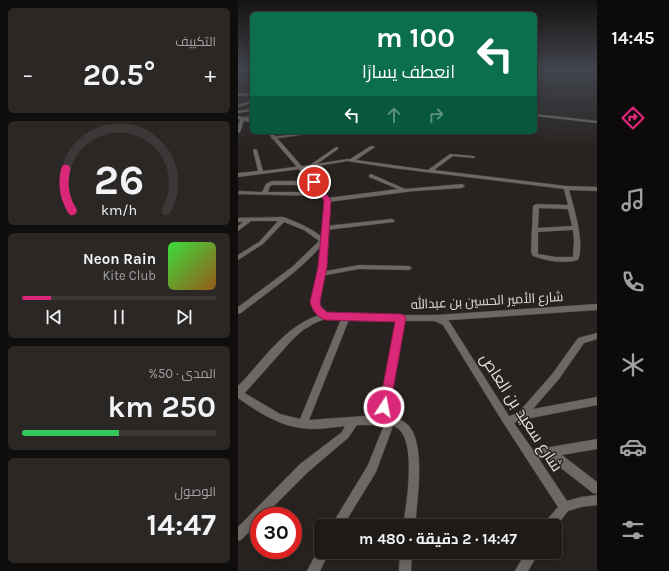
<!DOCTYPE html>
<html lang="ar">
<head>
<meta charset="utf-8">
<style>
  body { margin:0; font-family:Karla,Cairo,sans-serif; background:#2b2725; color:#f1f3f6; direction:rtl; height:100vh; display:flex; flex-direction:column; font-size:15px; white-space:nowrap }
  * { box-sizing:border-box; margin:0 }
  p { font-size:13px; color:#a1a1a2 }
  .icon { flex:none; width:22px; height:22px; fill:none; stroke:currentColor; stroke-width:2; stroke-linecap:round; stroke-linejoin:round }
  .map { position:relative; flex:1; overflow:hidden; direction:ltr }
  .side { display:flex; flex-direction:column; gap:8px; padding:8px; background:#100e0d; width:238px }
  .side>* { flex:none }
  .top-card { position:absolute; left:12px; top:12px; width:287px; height:122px; border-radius:6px; box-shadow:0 2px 10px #0003,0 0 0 1px #3c3837; direction:rtl; background:#0b6e4f; color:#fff; overflow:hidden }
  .speed { position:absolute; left:12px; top:507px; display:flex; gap:8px; font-size:20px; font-weight:700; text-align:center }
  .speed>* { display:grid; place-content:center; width:52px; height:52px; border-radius:50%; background:#1e1a18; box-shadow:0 2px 10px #0003,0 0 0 1px #3c3837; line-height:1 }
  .speed .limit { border:6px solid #d22; background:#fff; color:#111 }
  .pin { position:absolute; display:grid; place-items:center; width:34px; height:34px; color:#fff; margin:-17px; border:2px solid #fff; border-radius:50%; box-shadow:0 1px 4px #0007 }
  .me { position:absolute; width:44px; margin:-22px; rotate:11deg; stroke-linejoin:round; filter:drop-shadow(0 0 3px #0008) }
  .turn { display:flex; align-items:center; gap:14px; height:84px; padding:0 16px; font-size:18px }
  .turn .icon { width:52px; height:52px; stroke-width:2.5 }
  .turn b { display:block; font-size:28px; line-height:34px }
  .lanes { display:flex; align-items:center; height:38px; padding:0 16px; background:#0003; justify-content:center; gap:20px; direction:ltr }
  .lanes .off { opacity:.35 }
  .big { font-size:30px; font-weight:700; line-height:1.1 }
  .side .tile { flex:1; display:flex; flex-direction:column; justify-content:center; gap:6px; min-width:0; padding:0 14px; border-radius:6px; background:#2b2725 }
  .side .dial { align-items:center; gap:0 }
  .dial svg { height:104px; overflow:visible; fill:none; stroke:#3c3837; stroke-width:7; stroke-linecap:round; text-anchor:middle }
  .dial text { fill:#f1f3f6; stroke:none }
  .song { display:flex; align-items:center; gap:12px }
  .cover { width:48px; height:48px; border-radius:6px; background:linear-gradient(135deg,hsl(120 70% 55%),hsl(30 70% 35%)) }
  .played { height:4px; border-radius:2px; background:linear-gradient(90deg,#db2777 15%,#3c3837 15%) }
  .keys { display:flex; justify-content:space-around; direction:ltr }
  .heat { display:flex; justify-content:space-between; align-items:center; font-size:22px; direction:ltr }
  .charge { height:6px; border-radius:3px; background:linear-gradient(90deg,#34c759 50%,#3c3837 0) }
  .trip { position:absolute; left:76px; top:519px; width:248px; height:40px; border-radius:6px; background:#1e1a18; box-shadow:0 2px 10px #0003,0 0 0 1px #3c3837; font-weight:700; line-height:40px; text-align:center; direction:rtl }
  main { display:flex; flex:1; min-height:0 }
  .tab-bar { display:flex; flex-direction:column; width:72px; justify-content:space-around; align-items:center; background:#0c0a0a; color:#a1a1a2 }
  .tab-bar .icon { width:28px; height:28px }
  .tab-bar .active { color:#db2777 }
  .tab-bar b { font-size:18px; color:#f1f3f6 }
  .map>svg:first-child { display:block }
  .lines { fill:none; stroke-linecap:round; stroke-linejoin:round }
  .minor-casing { stroke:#433f3d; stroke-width:1 }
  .tertiary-casing { stroke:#433f3d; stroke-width:1 }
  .minor { fill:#6e6864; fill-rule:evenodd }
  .tertiary { fill:#6e6864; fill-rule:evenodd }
  .route { fill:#db2777; stroke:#8e194d }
  .labels { text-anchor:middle; stroke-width:3; stroke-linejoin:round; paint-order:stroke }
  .street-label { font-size:13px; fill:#e2dfdd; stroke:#282320 }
  .near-street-label { font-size:16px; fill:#e2dfdd; stroke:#282320 }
</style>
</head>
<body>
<main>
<nav class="tab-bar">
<b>14:45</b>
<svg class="icon active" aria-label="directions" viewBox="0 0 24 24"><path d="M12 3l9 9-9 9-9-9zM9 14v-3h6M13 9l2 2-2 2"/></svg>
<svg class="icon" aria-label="music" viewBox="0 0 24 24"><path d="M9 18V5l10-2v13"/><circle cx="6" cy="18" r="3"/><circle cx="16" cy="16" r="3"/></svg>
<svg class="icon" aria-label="phone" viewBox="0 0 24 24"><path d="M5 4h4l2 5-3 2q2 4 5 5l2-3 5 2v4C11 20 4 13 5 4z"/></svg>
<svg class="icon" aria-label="climate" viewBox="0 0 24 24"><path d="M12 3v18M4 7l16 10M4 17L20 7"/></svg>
<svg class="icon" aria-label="car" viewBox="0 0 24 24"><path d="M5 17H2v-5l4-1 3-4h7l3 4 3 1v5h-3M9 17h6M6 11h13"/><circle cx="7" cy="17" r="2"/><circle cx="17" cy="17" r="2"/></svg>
<svg class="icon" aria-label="filters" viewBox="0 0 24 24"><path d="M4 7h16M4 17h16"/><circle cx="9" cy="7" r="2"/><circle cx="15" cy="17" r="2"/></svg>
</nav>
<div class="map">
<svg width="359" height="571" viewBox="0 0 359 571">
  <rect width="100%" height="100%" fill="#282320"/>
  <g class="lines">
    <defs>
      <g id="minor">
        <polygon points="14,93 14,95 0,96 0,94"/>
        <polygon points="14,101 14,103 0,107 0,105"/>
        <polygon points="14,109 14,111 0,113 0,111"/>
        <polygon points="297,114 359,121 359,123 297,116"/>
        <polygon points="14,116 14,118 6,120 2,132 0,133 0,125 3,118"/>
        <polygon points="68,132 79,132 77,133 35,139 33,138 35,137"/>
        <path d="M133,146L137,147L118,160L190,170L212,154L235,156L237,157V158L215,156L196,170L328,186L359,187V191L331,190C336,209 347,241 340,260C325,264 309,261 295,256L293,252L295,206L298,204L330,205L326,189L155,168L109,161L62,169L0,177V173L20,171L15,150L17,149L19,150L25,171L72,165L98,147H100V149L79,164L109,159H112ZM301,208L330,209L334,226L300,228ZM335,230L336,241L335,257H318L300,254V232Z"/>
        <polygon points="133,174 167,189 224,184 227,186 224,188 176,191 90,202 87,200 90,198 160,189 131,177 131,175"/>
        <polygon points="34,181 64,181 67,183 64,185 35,185 32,186 30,192 85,192 88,194 85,196 0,194 1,191 24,192 28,184"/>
        <path d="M45,217C60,222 79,231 90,242L89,243L85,244C62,271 31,291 3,313L0,314V307L54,267L81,241L66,230L46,222L25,244L0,260V255L21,242L40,221H13L0,231V226L5,222H0V218Z"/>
        <polygon points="154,219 157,221 156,222 88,230 85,228 88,226"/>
        <polygon points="121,265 171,266 174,268 171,270 121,269 83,276 80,274 83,272"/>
        <path d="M108,314L111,315L112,317L71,420L140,415L159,318L160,316H166L167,318L150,416C158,417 165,420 171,426C188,446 179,502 177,526H165C168,506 181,433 155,426L138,472L105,526H93L130,465L146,425H119L110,438L70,472L26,516H21V522L4,539L0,541V527L62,464L104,432L107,426C96,427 84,429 73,429C44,428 23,414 0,398V389L42,414L62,419L104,317L105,315Z"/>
        <polygon points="198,315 211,321 271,416 280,413 315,373 340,338 359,333 359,339 346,343 321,379 295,409 359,397 359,405 283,420 276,423 295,450 359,439 359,449 324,455 359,482 359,494 355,493 310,458 301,459 329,501 343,497 359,495 359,505 343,507 330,511 317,528 317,526 305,526 307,522 320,507 266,424 205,325 195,320 194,318 195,316"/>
        <polygon points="83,547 83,552 91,552 82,571 69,571 81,548"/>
        <polygon points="162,552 174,552 173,571 161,571"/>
        <polygon points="288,552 301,552 290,571 277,571"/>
      </g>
      <g id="tertiary">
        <polygon points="0,116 14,120 14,123 0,119"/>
        <path d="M29,132H34L93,200L88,267L81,302L83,306L89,313L124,315H198L359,304V310L198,321H124L87,319L77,323L65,330L54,340L13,386L4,396L0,398V386C25,361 45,327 81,315L76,310L73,302L80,267L87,200Z"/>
      </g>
    </defs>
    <!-- minor casing -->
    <use href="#minor" class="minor-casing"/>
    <!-- tertiary casing -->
    <use href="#tertiary" class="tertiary-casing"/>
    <!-- minor -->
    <use href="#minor" class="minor"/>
    <!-- tertiary -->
    <use href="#tertiary" class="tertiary"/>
  </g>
  <!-- sky -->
  <linearGradient id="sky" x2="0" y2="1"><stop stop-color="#161312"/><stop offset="0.47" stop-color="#42454e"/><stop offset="1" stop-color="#42454e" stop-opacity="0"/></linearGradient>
  <rect width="359" height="148" fill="url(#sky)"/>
  <!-- route -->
  <path class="route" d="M74,181H78L93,200L89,267L82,302L83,307L89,312L163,314L167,316L168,318L152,407L151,411L146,412L142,411L141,407L157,322L87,320C79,317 74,310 72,302L80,267L86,201L73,182Z"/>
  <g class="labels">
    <!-- street labels -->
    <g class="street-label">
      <text transform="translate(249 300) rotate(-3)" y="5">شارع الأمير الحسين بن عبدالله</text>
    </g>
    <!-- near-street labels -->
    <g class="near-street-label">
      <text transform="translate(284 412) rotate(57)" y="6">شارع سعيد بن العاص</text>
    </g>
  </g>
</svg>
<div class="speed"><div class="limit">30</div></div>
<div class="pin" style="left:76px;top:182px;background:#d93025"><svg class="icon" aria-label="arrive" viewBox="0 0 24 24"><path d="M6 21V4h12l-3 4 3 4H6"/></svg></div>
<svg class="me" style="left:146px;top:407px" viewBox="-20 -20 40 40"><circle r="17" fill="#db2777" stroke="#fff" stroke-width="3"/><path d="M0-11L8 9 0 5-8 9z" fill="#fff"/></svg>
<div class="trip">14:47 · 2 دقيقة · 480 m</div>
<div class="top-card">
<div class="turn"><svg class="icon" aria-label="left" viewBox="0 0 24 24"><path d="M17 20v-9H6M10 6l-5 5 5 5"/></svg><div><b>100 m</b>انعطف يسارًا</div></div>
<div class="lanes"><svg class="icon" aria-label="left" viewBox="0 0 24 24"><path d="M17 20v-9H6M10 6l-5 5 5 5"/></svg><svg class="icon off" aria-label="ahead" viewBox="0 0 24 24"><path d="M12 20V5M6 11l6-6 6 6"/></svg><svg class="icon off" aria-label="right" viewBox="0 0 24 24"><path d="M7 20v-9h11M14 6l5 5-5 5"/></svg></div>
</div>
</div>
<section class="side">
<div class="tile"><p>التكييف</p>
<div class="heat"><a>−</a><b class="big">20.5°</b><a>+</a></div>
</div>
<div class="tile dial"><svg viewBox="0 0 100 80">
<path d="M14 69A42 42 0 1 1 86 69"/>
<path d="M14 69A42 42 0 0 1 9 37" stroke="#db2777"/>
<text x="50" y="56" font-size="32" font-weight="700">26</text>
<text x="50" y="72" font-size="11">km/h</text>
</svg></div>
<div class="tile">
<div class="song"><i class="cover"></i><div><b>Neon Rain</b><p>Kite Club</p></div></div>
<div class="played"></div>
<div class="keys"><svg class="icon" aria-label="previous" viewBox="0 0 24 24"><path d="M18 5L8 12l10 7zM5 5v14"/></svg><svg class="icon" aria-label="pause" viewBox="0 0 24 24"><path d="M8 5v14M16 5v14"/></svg><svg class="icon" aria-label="next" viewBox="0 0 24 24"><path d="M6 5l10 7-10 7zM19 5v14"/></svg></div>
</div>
<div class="tile"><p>المدى · 50%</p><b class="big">250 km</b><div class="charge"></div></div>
<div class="tile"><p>الوصول</p><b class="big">14:47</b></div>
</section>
</main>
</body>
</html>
